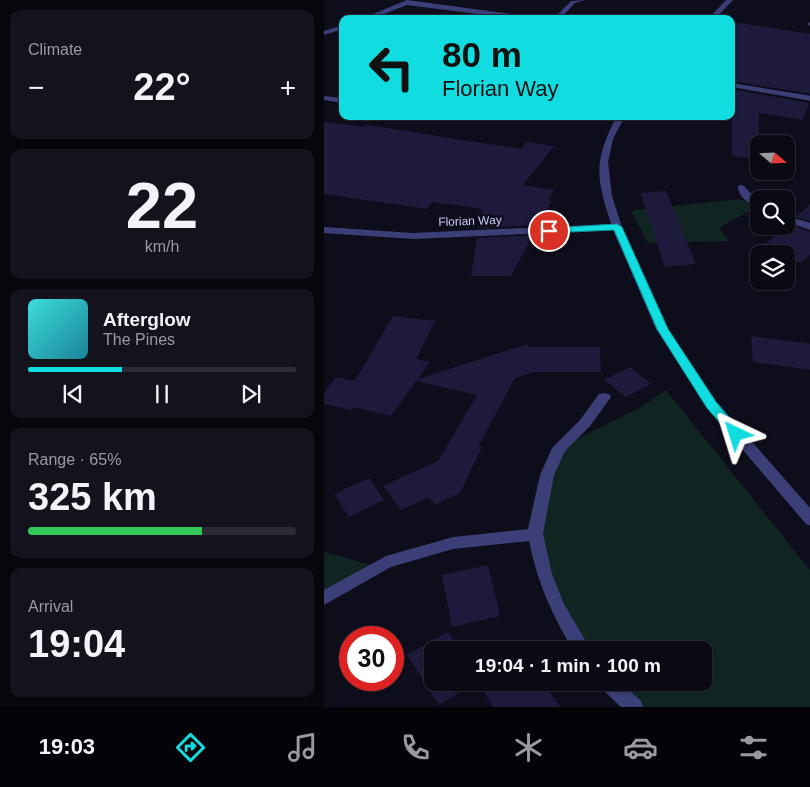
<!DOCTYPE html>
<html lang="en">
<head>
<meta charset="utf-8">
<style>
  body { margin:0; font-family:Arial,sans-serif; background:#13131d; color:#f1f3f6; height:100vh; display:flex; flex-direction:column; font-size:19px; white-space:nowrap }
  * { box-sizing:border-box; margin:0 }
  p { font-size:16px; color:#999aa0 }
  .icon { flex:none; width:28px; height:28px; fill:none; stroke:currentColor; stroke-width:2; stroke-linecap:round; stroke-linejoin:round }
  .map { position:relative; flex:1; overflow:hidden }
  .details { display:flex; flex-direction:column; gap:10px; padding:10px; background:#06060b; width:324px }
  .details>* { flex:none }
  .banner { position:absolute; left:15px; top:15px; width:396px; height:105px; border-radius:10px; box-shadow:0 1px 4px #0004,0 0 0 1px #2a2b34; background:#11dde0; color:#111; overflow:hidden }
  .needle { width:32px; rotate:109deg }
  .buttons { position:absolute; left:426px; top:135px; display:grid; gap:10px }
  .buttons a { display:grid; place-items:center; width:45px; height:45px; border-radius:10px; background:#0a0a14; box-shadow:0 1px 4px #0004,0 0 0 1px #2a2b34; font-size:25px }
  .speed { position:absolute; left:15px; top:626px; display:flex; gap:10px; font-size:25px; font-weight:700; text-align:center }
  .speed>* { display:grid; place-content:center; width:65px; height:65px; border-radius:50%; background:#0a0a14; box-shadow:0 1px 4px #0004,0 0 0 1px #2a2b34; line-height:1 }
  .speed .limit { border:8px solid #d22; background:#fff; color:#111 }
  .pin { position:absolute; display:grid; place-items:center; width:42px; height:42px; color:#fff; margin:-21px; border:2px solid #fff; border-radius:50%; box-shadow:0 1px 5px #0007 }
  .me { position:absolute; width:55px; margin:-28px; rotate:319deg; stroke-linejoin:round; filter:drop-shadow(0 0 4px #0008) }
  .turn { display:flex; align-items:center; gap:18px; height:105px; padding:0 20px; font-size:22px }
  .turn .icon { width:65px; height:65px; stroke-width:2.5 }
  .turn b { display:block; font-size:35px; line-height:42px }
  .big { font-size:38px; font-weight:800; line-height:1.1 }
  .details .card { flex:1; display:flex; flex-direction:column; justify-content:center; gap:8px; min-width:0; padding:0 18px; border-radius:10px; background:#13131d }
  .details .dial { align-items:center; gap:0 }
  .dial b { font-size:65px; line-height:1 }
  .song { display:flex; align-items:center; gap:15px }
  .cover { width:60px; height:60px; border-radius:8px; background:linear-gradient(135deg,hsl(180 70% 55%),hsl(190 70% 35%)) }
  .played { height:5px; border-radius:2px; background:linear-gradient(90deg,#11dde0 35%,#2a2b34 35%) }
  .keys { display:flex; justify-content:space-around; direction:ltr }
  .heat { display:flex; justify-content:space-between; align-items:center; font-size:28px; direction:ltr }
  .charge { height:8px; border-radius:4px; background:linear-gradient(90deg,#34c759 65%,#2a2b34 0) }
  .trip { position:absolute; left:100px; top:641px; width:288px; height:50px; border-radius:10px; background:#0a0a14; box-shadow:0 1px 4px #0004,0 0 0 1px #2a2b34; font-weight:800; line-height:50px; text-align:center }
  .tab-bar { display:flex; height:80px; justify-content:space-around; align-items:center; background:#040408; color:#999aa0 }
  .tab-bar .icon { width:35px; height:35px }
  .tab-bar .selected { color:#11dde0 }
  .tab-bar b { font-size:22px; color:#f1f3f6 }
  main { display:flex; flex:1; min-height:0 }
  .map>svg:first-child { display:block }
  .green { fill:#102522 }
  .building { fill:#1e1a3b }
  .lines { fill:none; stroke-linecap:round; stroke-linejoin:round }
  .minor { fill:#3b3e77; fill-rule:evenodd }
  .route { fill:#11dde0; stroke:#0b9092 }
  .labels { text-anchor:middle; stroke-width:5; stroke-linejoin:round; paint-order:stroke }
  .street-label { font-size:12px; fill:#cccbfb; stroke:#0e0d1b }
</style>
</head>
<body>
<main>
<section class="details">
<div class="card"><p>Climate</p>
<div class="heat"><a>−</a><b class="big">22°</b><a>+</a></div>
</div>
<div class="card dial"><b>22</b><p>km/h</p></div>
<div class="card">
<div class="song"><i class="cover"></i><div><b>Afterglow</b><p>The Pines</p></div></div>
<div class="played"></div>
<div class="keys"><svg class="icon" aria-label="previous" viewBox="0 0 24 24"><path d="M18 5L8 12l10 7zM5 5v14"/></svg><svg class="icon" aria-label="pause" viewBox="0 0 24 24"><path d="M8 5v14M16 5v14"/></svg><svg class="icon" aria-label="next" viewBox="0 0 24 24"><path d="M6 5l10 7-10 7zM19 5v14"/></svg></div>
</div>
<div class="card"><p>Range · 65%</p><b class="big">325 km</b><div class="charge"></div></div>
<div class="card"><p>Arrival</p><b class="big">19:04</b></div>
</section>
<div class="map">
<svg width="487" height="707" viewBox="0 0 487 707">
  <rect width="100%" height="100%" fill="#0e0d1b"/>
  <!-- green -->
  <g class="green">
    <polygon points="416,199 431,208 395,228 405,241 324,243 308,213 310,210"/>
    <polygon points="342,390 486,570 486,707 312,707 293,683 379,682 379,650 267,650 233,607 211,534 235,448 317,407"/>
    <polygon points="0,552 54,567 0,604"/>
  </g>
  <!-- building -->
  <g class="building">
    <polygon points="408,22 487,34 487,94 408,81"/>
    <polygon points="408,89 485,103 479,120 435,113 435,160 408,156"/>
    <polygon points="0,122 40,127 43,125 197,149 202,142 230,146 199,185 230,190 224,200 228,201 215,225 155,228 158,209 109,202 103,209 0,194"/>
    <polygon points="342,191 372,264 341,267 316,193"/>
    <polygon points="487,203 487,221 472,217"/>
    <polygon points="463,224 487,232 487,254 477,263 462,257 462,254 453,254 437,248"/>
    <polygon points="209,235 187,276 147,276 153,238"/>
    <polygon points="69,316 111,321 92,359 106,362 94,379 203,344 205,347 276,347 277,372 210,372 191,378 154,447 158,447 136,493 111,505 105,497 77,510 59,486 114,461 153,395 92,381 67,416 30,407 27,410 0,404 0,393 12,377 31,381"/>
    <polygon points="427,336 487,344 487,370 429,362"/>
    <polygon points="306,367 327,384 302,397 280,380"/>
    <polygon points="45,478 60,500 25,517 10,494"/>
    <polygon points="164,565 176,616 128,627 118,575"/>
    <polygon points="124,632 136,650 109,650 109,682 152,682 115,705 83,655"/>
    <polygon points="154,682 219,682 236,707 169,707"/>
  </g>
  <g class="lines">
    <!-- minor -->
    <g class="minor">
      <polygon points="83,0 210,17 213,19 192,19 83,5 47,19 37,19"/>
      <polygon points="261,0 251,3 236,19 229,19 247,1"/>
      <polygon points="402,0 409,0 391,19 384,19"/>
      <polygon points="487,22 487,26 484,25 484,23"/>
      <polygon points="19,25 19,29 0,35 0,31"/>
      <polygon points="408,83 487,96 487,101 408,87"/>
      <polygon points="0,96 19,98 19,103 0,100"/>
      <path d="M293,116H301L289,139L284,162L288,196L298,227L344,329L393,402L487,509V526L482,524L383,408L332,329L289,230L89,239L0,233V227L89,233L287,224C272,177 269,161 293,116Z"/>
      <path d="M417,185L420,186L435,202V209C426,206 413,195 414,186Z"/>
      <polygon points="462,216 487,223 487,230 462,222"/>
      <path d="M280,393L285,394L287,397L266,426L241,451L230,475L219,534L228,574L240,604L267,650H249C227,612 214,584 205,541L129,549L67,567L0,605V590L62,556L129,537L204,529L216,475L228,448L256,420L275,394Z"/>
      <polygon points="274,682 296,682 317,701 319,707 297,707 277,688"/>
    </g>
  </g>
  <!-- route -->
  <polygon class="route" points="293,224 298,227 344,329 392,402 417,431 419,434 417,437 408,437 383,408 333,329 290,230 225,233 221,231 225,228"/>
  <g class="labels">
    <!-- street labels -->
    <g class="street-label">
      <text transform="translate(146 221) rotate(-2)" y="4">Florian Way</text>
    </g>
  </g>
</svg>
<div class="buttons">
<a><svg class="needle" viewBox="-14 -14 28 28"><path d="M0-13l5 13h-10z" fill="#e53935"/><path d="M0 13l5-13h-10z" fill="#999aa0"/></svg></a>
<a><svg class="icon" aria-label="search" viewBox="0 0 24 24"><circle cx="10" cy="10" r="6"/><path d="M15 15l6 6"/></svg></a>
<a><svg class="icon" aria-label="layers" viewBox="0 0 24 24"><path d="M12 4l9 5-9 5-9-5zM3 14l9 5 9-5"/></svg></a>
</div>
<div class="speed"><div class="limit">30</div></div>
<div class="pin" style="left:225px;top:231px;background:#d93025"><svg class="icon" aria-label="arrive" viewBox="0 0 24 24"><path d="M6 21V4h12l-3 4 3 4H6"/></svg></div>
<svg class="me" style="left:412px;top:434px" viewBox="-20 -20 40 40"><path d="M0-17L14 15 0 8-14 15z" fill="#11dde0" stroke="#fff" stroke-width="4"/></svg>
<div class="trip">19:04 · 1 min · 100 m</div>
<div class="banner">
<div class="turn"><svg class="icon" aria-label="left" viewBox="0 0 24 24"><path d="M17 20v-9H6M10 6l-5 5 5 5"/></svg><div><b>80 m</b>Florian Way</div></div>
</div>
</div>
</main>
<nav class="tab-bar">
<b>19:03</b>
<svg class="icon selected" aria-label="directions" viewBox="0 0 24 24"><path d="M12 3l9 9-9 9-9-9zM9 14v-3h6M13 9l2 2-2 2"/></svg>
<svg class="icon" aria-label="music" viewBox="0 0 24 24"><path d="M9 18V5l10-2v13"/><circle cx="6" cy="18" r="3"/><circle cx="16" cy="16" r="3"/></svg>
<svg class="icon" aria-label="phone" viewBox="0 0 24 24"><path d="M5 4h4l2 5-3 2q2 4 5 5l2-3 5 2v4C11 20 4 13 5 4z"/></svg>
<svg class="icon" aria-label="climate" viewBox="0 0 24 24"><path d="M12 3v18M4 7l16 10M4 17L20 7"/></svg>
<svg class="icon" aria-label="car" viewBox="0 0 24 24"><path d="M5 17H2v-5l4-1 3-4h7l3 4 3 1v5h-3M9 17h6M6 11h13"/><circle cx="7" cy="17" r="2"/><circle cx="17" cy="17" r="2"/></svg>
<svg class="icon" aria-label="filters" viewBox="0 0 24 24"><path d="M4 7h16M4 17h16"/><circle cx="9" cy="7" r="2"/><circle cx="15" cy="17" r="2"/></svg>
</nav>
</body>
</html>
